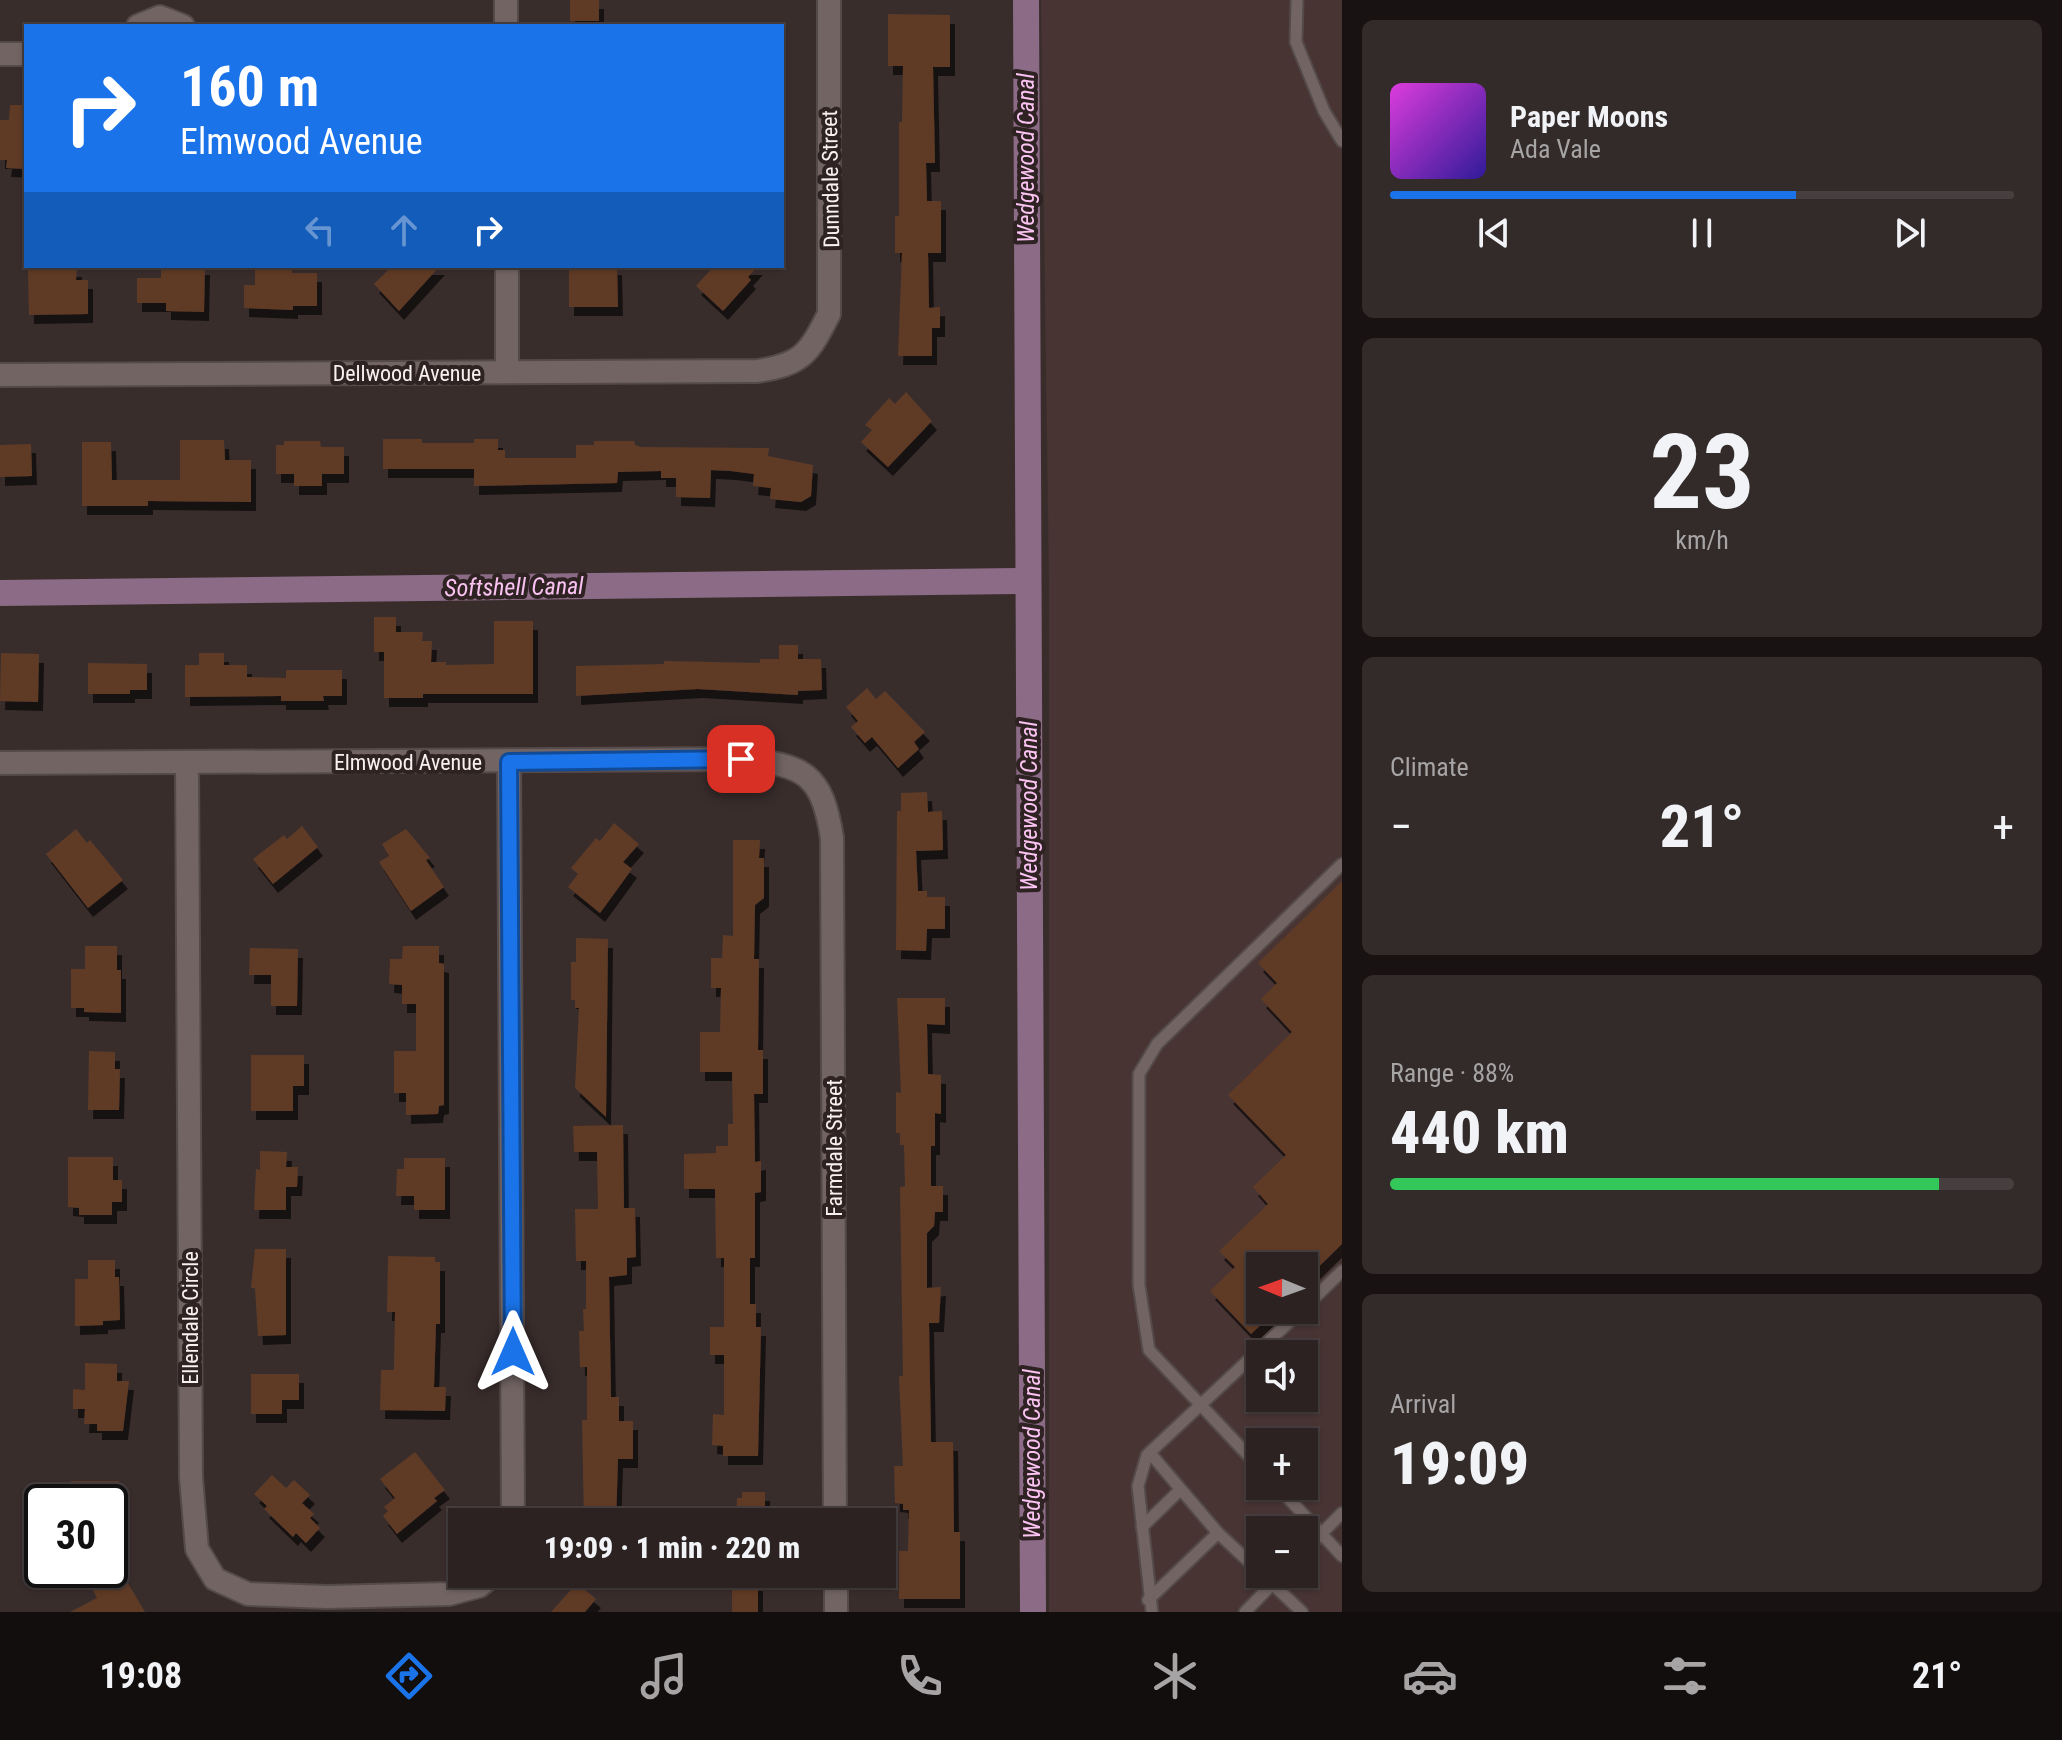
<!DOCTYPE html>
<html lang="en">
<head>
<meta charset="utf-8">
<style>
  body { margin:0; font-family:"Roboto Condensed",sans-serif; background:#332a2a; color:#f1f3f6; height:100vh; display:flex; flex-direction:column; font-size:30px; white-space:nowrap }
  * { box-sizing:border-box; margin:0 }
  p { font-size:26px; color:#a6a4a5 }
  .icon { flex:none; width:44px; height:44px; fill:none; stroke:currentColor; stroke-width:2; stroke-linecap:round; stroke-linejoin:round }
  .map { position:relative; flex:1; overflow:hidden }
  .side { display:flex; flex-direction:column; gap:20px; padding:20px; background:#181312; width:720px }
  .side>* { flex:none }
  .top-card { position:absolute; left:24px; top:24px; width:760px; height:244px; border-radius:0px; box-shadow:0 2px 6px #0004,0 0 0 2px #473f3f; background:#1a73e8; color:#fff; overflow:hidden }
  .needle { width:52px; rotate:271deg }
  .tools { position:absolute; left:1246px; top:1252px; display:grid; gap:16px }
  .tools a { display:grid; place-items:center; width:72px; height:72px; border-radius:0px; background:#2b2221; box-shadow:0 2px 6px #0004,0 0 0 2px #473f3f; font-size:40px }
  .speed { position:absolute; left:24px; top:1484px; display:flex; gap:16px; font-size:40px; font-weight:700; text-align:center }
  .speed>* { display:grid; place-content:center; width:104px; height:104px; border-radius:50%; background:#2b2221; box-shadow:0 2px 6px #0004,0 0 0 2px #473f3f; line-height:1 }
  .speed .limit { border:4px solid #111; border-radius:12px; background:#fff; color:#111 }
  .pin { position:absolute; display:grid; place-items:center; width:68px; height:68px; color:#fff; margin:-34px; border-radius:16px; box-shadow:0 4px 12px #0006 }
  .me { position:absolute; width:88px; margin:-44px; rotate:0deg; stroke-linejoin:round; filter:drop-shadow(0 0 6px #0008) }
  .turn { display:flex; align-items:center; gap:28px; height:168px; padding:0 24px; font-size:36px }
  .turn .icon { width:104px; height:104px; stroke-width:2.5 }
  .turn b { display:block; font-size:56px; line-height:68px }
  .lanes { display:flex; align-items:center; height:76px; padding:0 24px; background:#0003; justify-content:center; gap:40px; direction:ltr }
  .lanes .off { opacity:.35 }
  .big { font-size:60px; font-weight:800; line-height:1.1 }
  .side .card { flex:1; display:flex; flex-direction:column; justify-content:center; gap:12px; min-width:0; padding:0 28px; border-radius:12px; background:#332a2a }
  .side .dial { align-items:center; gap:0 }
  .dial b { font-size:104px; line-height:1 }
  .song { display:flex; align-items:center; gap:24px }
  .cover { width:96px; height:96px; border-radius:12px; background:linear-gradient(135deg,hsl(300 70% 55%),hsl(250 70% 35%)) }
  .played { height:8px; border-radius:4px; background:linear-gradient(90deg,#1a73e8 65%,#473f3f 65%) }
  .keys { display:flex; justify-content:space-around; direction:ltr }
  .heat { display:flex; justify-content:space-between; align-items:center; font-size:44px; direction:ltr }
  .charge { height:12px; border-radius:6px; background:linear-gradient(90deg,#34c759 88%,#473f3f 0) }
  .trip { position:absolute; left:448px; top:1508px; width:448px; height:80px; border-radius:0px; background:#2b2221; box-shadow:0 2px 6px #0004,0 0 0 2px #473f3f; font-weight:800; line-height:80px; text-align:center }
  .tabs { display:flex; height:128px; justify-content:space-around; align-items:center; background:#110e0d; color:#a6a4a5 }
  .tabs .icon { width:56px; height:56px }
  .tabs .active { color:#1a73e8 }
  .tabs b { font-size:36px; color:#f1f3f6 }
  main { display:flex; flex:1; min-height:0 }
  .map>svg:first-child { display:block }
  .built { fill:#473433; fill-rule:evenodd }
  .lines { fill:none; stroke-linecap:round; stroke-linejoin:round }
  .canal { stroke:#8c6b87; stroke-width:26 }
  .building { fill:#5e3b28; filter:url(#shadow) }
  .lane-casing { stroke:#544a49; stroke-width:15 }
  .street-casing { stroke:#544a49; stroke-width:26 }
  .lane { stroke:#716463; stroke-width:11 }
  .street { stroke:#716463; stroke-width:22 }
  .route-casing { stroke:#114b97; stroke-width:20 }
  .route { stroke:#1a73e8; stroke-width:14 }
  .labels { text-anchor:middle; stroke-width:8; stroke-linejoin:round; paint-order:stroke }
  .street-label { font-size:22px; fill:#f9f1f0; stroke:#2e2322 }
  .water-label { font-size:24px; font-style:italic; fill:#fac3f2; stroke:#2e2322 }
</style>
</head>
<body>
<main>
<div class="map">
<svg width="1342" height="1612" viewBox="0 0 1342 1612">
  <defs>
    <filter id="shadow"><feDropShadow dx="5" dy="9" stdDeviation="0" flood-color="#0009"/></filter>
  </defs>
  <rect width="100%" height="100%" fill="#392d2c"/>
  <!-- built -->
  <g class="built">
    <path d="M1041,0H1342V1612H1049V584ZM1260,1266H1304V1310H1260ZM1260,1354H1304V1398H1260ZM1260,1442H1304V1486H1260ZM1260,1530H1304V1574H1260Z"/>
    <polygon points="1036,998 1036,1612 1026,1612 1026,999"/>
  </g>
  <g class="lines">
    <!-- canal -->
    <g class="canal">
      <polyline points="1026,0 1033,1612"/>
      <polyline points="0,593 1028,581"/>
    </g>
  </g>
  <!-- building -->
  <g class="building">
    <rect x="570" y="0" width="29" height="21"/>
    <polygon points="888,14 950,15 950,67 933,67 935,163 926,163 927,201 941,201 941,253 928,253 929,308 940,307 940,328 932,328 932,356 898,356 902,253 895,253 895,216 899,216 899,122 902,122 903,66 888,66"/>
    <polygon points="10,105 26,105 26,169 6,168 7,160 0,160 0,120 9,120"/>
    <polygon points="161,266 205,266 204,312 166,311 166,303 137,303 137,278 161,278"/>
    <polygon points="255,266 292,266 292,273 317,273 317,306 293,306 293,310 244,308 244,285 255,285"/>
    <polygon points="392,266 440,266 399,311 374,284"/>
    <polygon points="569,266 617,266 618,307 569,307"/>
    <polygon points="714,266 758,266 748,277 751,280 723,311 696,286"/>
    <polygon points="77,268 76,280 88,280 88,314 29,315 28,269"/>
    <polygon points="906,392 932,421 888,467 861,442 872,430 865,425 889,398 895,404"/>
    <polygon points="383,439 422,439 422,443 474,443 474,439 498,439 498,450 505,450 505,458 576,458 576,445 594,445 594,441 634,441 635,445 641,447 769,448 768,456 813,465 811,496 801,502 770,499 771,488 753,486 754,474 731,471 711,470 710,498 676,497 676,478 661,478 661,471 618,472 617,483 474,486 474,469 383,469"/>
    <polygon points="180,440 224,440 225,460 251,460 251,502 148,501 148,506 82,506 82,442 111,442 112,480 180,480"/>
    <polygon points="284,441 320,441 321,447 344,447 344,474 322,474 322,486 294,486 294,474 276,474 276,445 284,445"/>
    <polygon points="31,444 32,476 0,477 0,445"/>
    <polygon points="374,617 396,617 396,632 423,632 422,641 432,641 431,662 446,662 446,665 494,664 494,621 533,621 533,694 423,694 423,698 384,698 384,652 374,652"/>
    <polygon points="779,645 798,645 798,659 821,659 822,690 798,691 798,695 698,689 576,696 576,666 664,664 664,661 760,663 760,659 779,659"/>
    <polygon points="1,653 39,654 38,702 0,701"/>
    <polygon points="199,653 224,653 224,665 247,665 247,677 286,678 286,670 342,670 342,696 323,696 324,701 281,701 281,696 185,697 185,665 199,665"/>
    <polygon points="88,663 147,664 147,690 130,690 130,694 88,694"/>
    <polygon points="867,688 876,699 885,691 925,732 914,742 919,749 898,768 872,737 865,743 851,727 858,721 846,707"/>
    <polygon points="927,792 928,812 942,811 943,850 916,851 918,891 927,891 927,897 945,897 945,929 927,929 926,951 896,950 897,811 901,811 901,793"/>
    <polygon points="614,823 639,844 623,862 632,869 600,913 568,887 578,874 571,868 596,838 600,841"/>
    <polygon points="302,826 318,847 273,884 253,859 284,835 287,839"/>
    <polygon points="76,829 87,843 90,840 123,880 88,908 46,854"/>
    <polygon points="406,829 430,858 426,860 444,887 411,911 379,862 389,856 382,844"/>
    <polygon points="733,840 760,840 759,858 764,858 764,898 755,905 754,959 759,959 758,1050 763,1050 763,1094 754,1094 755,1162 761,1161 761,1192 755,1193 755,1258 750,1258 750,1304 756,1304 756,1327 761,1327 758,1456 723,1456 723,1446 712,1445 713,1414 724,1415 724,1355 710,1355 710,1327 724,1327 724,1258 716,1258 715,1189 684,1189 684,1154 716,1153 716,1146 728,1146 728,1124 733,1124 732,1072 700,1072 700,1032 720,1032 721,988 711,988 711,958 722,958 723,935 733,936"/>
    <polygon points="1342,881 1342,1244 1304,1281 1304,1266 1260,1266 1260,1310 1277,1310 1251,1334 1210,1291 1235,1267 1219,1251 1268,1204 1253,1187 1286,1155 1228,1095 1292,1032 1261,999 1277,983 1258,963"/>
    <polygon points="576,938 608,939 606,1117 575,1088 579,1008 575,1008 575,1000 571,1000 571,962 576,962"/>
    <polygon points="85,946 117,946 117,970 121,970 121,1013 84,1012 84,1008 71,1008 71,969 85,969"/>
    <polygon points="403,946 439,946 439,963 444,964 444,1105 439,1106 438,1114 406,1115 406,1093 394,1093 394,1051 416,1051 416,1004 402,1004 402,985 389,984 390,959 402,959"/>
    <polygon points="250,948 298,949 297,1006 271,1006 271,975 249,975"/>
    <polygon points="897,998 945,998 945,1025 927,1024 928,1074 941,1075 941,1114 935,1113 935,1146 931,1146 931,1186 943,1186 943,1212 935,1212 934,1226 927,1233 927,1288 941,1287 939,1323 929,1323 931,1442 953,1442 954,1532 960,1532 960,1599 899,1599 899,1551 908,1551 909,1510 903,1510 903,1504 895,1503 894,1466 903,1466 899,1376 903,1376 900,1187 905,1186 904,1145 900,1145 900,1133 896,1133 896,1092 901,1093"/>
    <polygon points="89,1051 115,1052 115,1069 120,1069 119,1110 88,1110"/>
    <polygon points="251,1055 304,1055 304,1086 293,1086 293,1111 251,1111"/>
    <polygon points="623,1125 624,1208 635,1208 636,1257 627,1258 627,1275 609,1277 611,1397 619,1397 619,1421 633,1421 633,1459 618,1459 616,1522 584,1522 582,1420 587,1420 587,1367 580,1367 579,1331 584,1331 583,1309 586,1309 586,1261 576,1261 575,1209 598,1209 597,1152 574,1152 573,1126"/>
    <polygon points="260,1151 287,1152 286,1167 298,1167 297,1187 286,1187 286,1210 254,1210 256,1169 260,1170"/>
    <polygon points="68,1157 113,1157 113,1180 122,1180 122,1202 112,1202 112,1215 79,1215 79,1208 68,1207"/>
    <polygon points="404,1158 445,1158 445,1210 414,1210 414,1196 396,1196 397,1169 404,1169"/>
    <polygon points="255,1249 286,1249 286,1335 258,1336 255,1288 251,1288"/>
    <polygon points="388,1256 435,1257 435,1262 440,1262 440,1324 436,1324 434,1387 446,1387 445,1411 380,1410 381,1370 394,1370 395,1312 387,1312"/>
    <polygon points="88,1260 115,1260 115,1277 119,1277 120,1320 103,1321 103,1325 75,1326 75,1279 88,1279"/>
    <polygon points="85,1363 117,1364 117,1381 129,1381 123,1431 97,1431 97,1424 84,1424 85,1409 73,1409 73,1389 85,1390"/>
    <polygon points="251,1374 299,1374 299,1400 282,1400 282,1414 251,1414"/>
    <polygon points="415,1452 445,1490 434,1498 437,1501 397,1534 383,1516 388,1511 384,1507 395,1498 380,1479"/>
    <polygon points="272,1475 286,1488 294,1480 310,1495 302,1503 314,1514 310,1518 320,1528 306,1543 296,1533 293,1537 264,1509 267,1506 254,1494"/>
    <rect x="71" y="1481" width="48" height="21"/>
    <polygon points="742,1492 765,1492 765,1522 736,1522 737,1498 742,1498"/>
    <polygon points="116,1563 145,1612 70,1612 97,1598 87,1578 110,1570"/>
    <rect x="732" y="1582" width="26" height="30"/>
    <polygon points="577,1583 596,1599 585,1612 551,1612"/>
  </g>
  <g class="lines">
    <defs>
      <g id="lane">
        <polyline points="1297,0 1296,42 1324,111 1342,141"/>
        <polyline points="1304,1308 1342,1271"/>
        <polyline points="1150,1453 1218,1533"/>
        <polyline points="1260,1468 1149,1350 1139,1285 1139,1074 1157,1044 1342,864"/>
        <polyline points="1277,1486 1342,1556"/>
        <polyline points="1142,1527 1180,1490"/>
        <polyline points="1304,1551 1342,1513"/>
        <polyline points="1262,1574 1302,1612"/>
        <polyline points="1148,1600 1218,1533 1260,1572"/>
        <polyline points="1152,1612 1138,1486 1147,1455 1302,1310"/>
        <polyline points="1245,1612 1282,1574"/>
      </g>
      <g id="street">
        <polyline points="506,0 506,26"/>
        <polyline points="138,26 160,17 183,26"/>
        <polyline points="0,54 26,54"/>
        <polyline points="507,266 507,372"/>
        <path d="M0,375L758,371C803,364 809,353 829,314V0"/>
        <polyline points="509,762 513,1522"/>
        <path d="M0,763L741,759C804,765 822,773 832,838L835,1522"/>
        <polyline points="187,764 191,1477 197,1549 215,1579 248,1594 327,1597 449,1594 479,1586 494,1574"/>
        <polyline points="836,1574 836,1612"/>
      </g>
    </defs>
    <!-- lane casing -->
    <use href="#lane" class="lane-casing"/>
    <!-- street casing -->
    <use href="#street" class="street-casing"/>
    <!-- lane -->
    <use href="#lane" class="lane"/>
    <!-- street -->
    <use href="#street" class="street"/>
  </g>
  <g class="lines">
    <defs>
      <polyline id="route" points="513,1352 509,762 741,759"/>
    </defs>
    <!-- route casing -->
    <use href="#route" class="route-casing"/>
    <!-- route -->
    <use href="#route" class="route"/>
  </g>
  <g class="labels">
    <!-- street labels -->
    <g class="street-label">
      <text transform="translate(830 179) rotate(-91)" y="8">Dunndale Street</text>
      <text x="407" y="381">Dellwood Avenue</text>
      <text x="408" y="770">Elmwood Avenue</text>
      <text transform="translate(834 1148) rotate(-90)" y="8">Farmdale Street</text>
      <text transform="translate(190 1318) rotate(-90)" y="8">Ellendale Circle</text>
    </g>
    <!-- water labels -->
    <g class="water-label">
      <text transform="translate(1026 158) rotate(-90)" y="8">Wedgewood Canal</text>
      <text transform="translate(514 587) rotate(-1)" y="8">Softshell Canal</text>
      <text transform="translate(1029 806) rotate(-90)" y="8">Wedgewood Canal</text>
      <text transform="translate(1032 1454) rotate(-90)" y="8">Wedgewood Canal</text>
    </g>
  </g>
</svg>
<div class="tools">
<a><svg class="needle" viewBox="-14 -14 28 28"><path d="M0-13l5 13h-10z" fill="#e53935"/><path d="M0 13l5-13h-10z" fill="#a6a4a5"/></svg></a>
<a><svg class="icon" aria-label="sound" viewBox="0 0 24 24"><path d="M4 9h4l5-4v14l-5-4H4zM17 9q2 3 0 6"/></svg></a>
<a>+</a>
<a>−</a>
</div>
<div class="speed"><div class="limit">30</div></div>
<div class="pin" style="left:741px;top:759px;background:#d93025"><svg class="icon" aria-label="arrive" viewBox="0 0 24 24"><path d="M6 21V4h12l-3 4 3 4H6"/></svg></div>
<svg class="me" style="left:513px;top:1352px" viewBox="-20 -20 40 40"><path d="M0-17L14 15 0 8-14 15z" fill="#1a73e8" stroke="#fff" stroke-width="4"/></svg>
<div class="trip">19:09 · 1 min · 220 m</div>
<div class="top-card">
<div class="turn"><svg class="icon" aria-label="right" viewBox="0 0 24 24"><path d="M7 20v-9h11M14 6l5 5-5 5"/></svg><div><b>160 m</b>Elmwood Avenue</div></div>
<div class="lanes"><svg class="icon off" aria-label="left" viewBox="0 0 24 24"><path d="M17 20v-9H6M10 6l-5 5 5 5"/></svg><svg class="icon off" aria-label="ahead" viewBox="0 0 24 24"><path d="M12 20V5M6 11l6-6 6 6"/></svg><svg class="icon" aria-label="right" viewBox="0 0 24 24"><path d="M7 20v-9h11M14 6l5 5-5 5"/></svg></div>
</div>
</div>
<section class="side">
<div class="card">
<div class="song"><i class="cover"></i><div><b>Paper Moons</b><p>Ada Vale</p></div></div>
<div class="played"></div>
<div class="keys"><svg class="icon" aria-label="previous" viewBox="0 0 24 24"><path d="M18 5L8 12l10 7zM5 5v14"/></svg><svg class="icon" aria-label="pause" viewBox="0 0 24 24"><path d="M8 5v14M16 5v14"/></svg><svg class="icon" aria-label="next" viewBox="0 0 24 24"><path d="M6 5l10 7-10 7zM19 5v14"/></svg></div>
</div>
<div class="card dial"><b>23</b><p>km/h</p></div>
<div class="card"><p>Climate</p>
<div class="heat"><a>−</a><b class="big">21°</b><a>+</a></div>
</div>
<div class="card"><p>Range · 88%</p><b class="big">440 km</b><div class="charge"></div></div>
<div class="card"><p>Arrival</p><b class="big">19:09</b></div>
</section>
</main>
<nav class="tabs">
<b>19:08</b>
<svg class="icon active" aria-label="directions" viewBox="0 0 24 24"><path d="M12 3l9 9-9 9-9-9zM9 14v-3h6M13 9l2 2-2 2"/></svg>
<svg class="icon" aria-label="music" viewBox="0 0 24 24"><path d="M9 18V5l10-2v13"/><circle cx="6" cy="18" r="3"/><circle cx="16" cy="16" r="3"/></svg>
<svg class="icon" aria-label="phone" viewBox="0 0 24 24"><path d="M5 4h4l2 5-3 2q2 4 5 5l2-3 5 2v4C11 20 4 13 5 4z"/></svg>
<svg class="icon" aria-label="climate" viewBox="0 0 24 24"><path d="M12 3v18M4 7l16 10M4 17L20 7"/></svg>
<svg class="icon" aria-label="car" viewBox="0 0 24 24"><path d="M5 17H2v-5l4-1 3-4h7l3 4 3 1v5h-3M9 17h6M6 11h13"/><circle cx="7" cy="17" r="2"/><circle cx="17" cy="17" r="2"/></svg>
<svg class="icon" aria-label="filters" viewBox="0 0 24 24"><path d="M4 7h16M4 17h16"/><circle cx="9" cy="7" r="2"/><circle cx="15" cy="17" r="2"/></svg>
<b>21°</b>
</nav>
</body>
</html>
